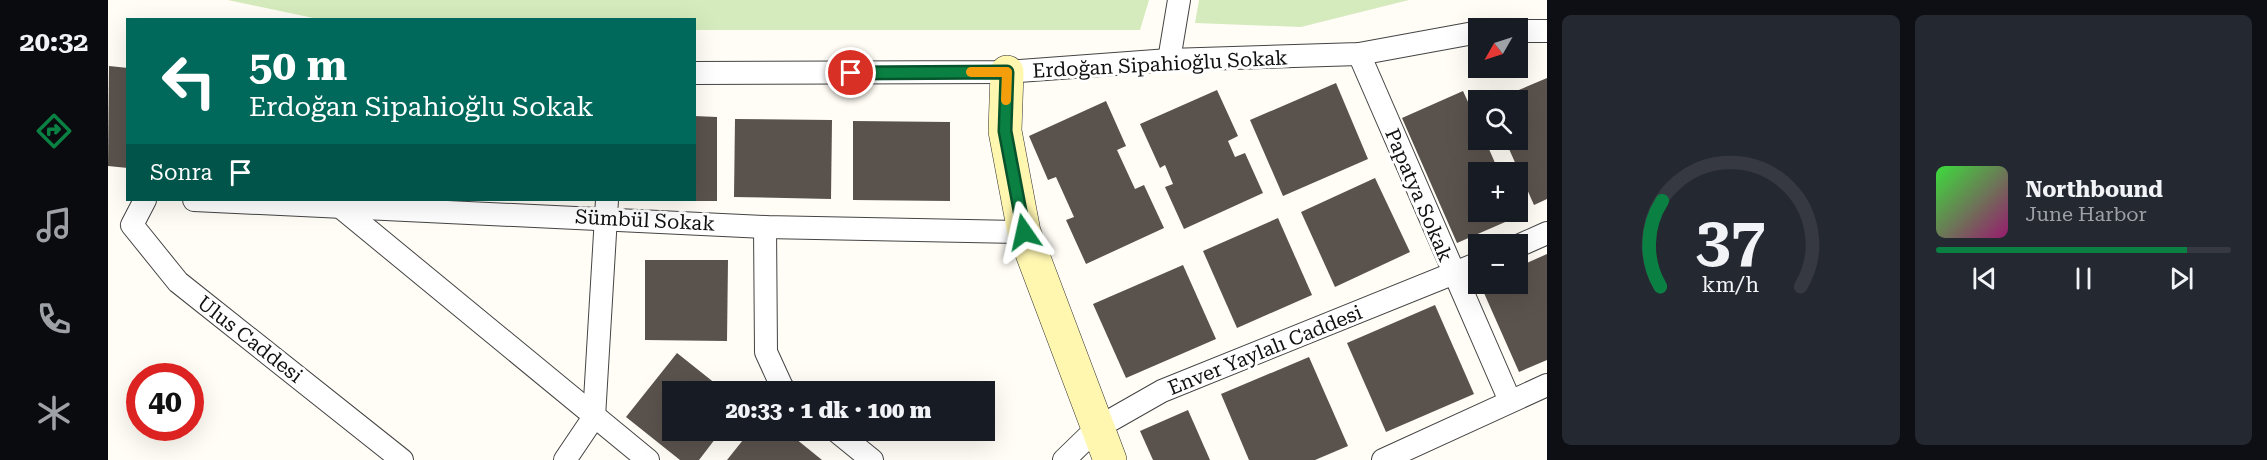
<!DOCTYPE html>
<html lang="tr">
<head>
<meta charset="utf-8">
<style>
  body { margin:0; font-family:"Roboto Serif",serif; background:#242831; color:#f1f3f6; height:100vh; display:flex; flex-direction:column; font-size:22px; white-space:nowrap }
  * { box-sizing:border-box; margin:0 }
  p { font-size:20px; color:#9ea1a6 }
  .icon { flex:none; width:33px; height:33px; fill:none; stroke:currentColor; stroke-width:2; stroke-linecap:round; stroke-linejoin:round }
  .map { position:relative; flex:1; overflow:hidden }
  .sheet { display:flex; flex-direction:column; gap:15px; padding:15px; background:#0d0f14; width:720px }
  .sheet>* { flex:none }
  .guide { position:absolute; left:18px; top:18px; width:570px; height:183px; border-radius:0px; box-shadow:0 6px 24px #0002; background:#00695c; color:#fff; overflow:hidden }
  .needle { width:39px; rotate:231deg }
  .tools { position:absolute; left:1360px; top:18px; display:grid; gap:12px }
  .tools a { display:grid; place-items:center; width:60px; height:60px; border-radius:0px; background:#171b24; box-shadow:0 6px 24px #0002; font-size:30px }
  .speed { position:absolute; left:18px; top:363px; display:flex; gap:12px; font-size:30px; font-weight:700; text-align:center }
  .speed>* { display:grid; place-content:center; width:78px; height:78px; border-radius:50%; background:#171b24; box-shadow:0 6px 24px #0002; line-height:1 }
  .speed .limit { border:9px solid #d22; background:#fff; color:#111 }
  .pin { position:absolute; display:grid; place-items:center; width:51px; height:51px; color:#fff; margin:-26px; border:3px solid #fff; border-radius:50%; box-shadow:0 2px 6px #0007 }
  .me { position:absolute; width:66px; margin:-33px; rotate:349deg; stroke-linejoin:round; filter:drop-shadow(0 0 4px #0008) }
  .turn { display:flex; align-items:center; gap:21px; height:126px; padding:0 24px; font-size:27px }
  .turn .icon { width:78px; height:78px; stroke-width:2.5 }
  .turn b { display:block; font-size:42px; line-height:51px }
  .then { display:flex; align-items:center; height:57px; padding:0 24px; background:#0003; gap:12px; font-size:22px }
  .sheet .widget { flex:1; display:flex; flex-direction:column; justify-content:center; gap:9px; min-width:0; padding:0 21px; border-radius:9px; background:#242831 }
  .sheet .dial { align-items:center; gap:0 }
  .dial svg { height:156px; overflow:visible; fill:none; stroke:#363941; stroke-width:7; stroke-linecap:round; text-anchor:middle }
  .dial text { fill:#f1f3f6; stroke:none }
  .song { display:flex; align-items:center; gap:18px }
  .cover { width:72px; height:72px; border-radius:9px; background:linear-gradient(135deg,hsl(120 70% 55%),hsl(320 70% 35%)) }
  .played { height:6px; border-radius:3px; background:linear-gradient(90deg,#0b8043 85%,#363941 85%) }
  .keys { display:flex; justify-content:space-around; direction:ltr }
  .sheet .tiles { flex:1; display:grid; gap:15px; grid-template-columns:repeat(2,1fr) }
  .trip { position:absolute; left:554px; top:381px; width:333px; height:60px; border-radius:0px; background:#171b24; box-shadow:0 6px 24px #0002; font-weight:800; line-height:60px; text-align:center }
  main { display:flex; flex:1; min-height:0 }
  .dock { display:flex; flex-direction:column; width:108px; justify-content:space-around; align-items:center; background:#090b0e; color:#9ea1a6 }
  .dock .icon { width:42px; height:42px }
  .dock .on { color:#0b8043 }
  .dock b { font-size:27px; color:#f1f3f6 }
  .map>svg:first-child { display:block }
  .green { fill:#d5ebbd }
  .building { fill:#5a524d }
  .lines { fill:none; stroke-linecap:round; stroke-linejoin:round }
  .street-casing { stroke:#444; stroke-width:24 }
  .secondary-casing { stroke:#333; stroke-width:34 }
  .street { stroke:#fff; stroke-width:22 }
  .secondary { stroke:#fff6b0; stroke-width:33 }
  .route-casing { stroke:#07532c; stroke-width:15 }
  .route { stroke:#0b8043; stroke-width:10 }
  .slow { stroke:#f59e0b; stroke-width:10 }
  .labels { text-anchor:middle; stroke-width:6; stroke-linejoin:round; paint-order:stroke }
  .street-label { font-size:20px; fill:#111; stroke:#fff }
</style>
</head>
<body>
<main>
<nav class="dock">
<b>20:32</b>
<svg class="icon on" aria-label="directions" viewBox="0 0 24 24"><path d="M12 3l9 9-9 9-9-9zM9 14v-3h6M13 9l2 2-2 2"/></svg>
<svg class="icon" aria-label="music" viewBox="0 0 24 24"><path d="M9 18V5l10-2v13"/><circle cx="6" cy="18" r="3"/><circle cx="16" cy="16" r="3"/></svg>
<svg class="icon" aria-label="phone" viewBox="0 0 24 24"><path d="M5 4h4l2 5-3 2q2 4 5 5l2-3 5 2v4C11 20 4 13 5 4z"/></svg>
<svg class="icon" aria-label="climate" viewBox="0 0 24 24"><path d="M12 3v18M4 7l16 10M4 17L20 7"/></svg>
</nav>
<div class="map">
<svg width="1439" height="460" viewBox="0 0 1439 460">
  <rect width="100%" height="100%" fill="#fffdf5"/>
  <!-- green -->
  <g class="green">
    <polygon points="120,0 1041,0 1032,30 587,30 586,20 215,20"/>
    <polygon points="1091,0 1301,0 1193,27 1087,23"/>
  </g>
  <!-- building -->
  <g class="building">
    <polygon points="1,66 20,68 20,168 0,166"/>
    <polygon points="1439,78 1439,199 1426,205 1397,140 1410,140 1410,100 1387,100"/>
    <polygon points="1228,83 1260,159 1175,196 1142,120"/>
    <polygon points="1109,90 1130,136 1120,141 1127,157 1137,153 1155,193 1076,229 1057,187 1065,184 1057,165 1052,168 1032,124"/>
    <polygon points="1355,91 1371,126 1371,140 1377,140 1391,172 1371,172 1371,212 1409,212 1411,216 1349,243 1294,118"/>
    <polygon points="998,101 1018,146 1009,150 1027,189 1036,185 1056,228 978,264 958,220 966,217 948,177 940,180 921,136"/>
    <polygon points="586,116 609,117 609,201 586,201"/>
    <polygon points="627,119 724,120 723,199 626,197"/>
    <polygon points="745,121 842,122 842,201 745,200"/>
    <polygon points="1267,178 1302,252 1227,287 1193,212"/>
    <polygon points="1170,218 1204,295 1129,328 1095,251"/>
    <polygon points="1439,254 1439,360 1411,372 1372,284 1410,284 1410,267"/>
    <polygon points="537,260 620,260 619,341 537,340"/>
    <polygon points="1075,265 1108,339 1018,378 985,304"/>
    <polygon points="1327,305 1366,394 1278,432 1239,343"/>
    <polygon points="569,353 618,392 564,392 564,430 614,430 591,460 572,460 518,417"/>
    <polygon points="1201,357 1240,446 1207,460 1141,460 1113,394"/>
    <polygon points="1080,410 1102,460 1045,460 1032,431"/>
    <polygon points="643,430 677,430 714,460 619,460"/>
  </g>
  <g class="lines">
    <defs>
      <g id="street">
        <polyline points="1410,31 1439,31"/>
        <polyline points="1251,54 1402,401"/>
        <polyline points="1061,60 1071,0"/>
        <polyline points="586,73 899,72 1061,60 1251,54 1371,32"/>
        <polyline points="37,200 24,225 70,282 294,460"/>
        <polyline points="86,200 657,227 916,232"/>
        <polyline points="230,205 540,460"/>
        <polyline points="657,227 658,352 674,387 679,392"/>
        <polyline points="1410,246 1439,233"/>
        <polyline points="727,430 764,460"/>
        <polyline points="457,460 486,417 499,200"/>
        <polyline points="956,460 989,428 1054,391 1371,263"/>
        <polyline points="1275,460 1439,385"/>
      </g>
      <polyline id="secondary" points="899,72 897,131 916,232 1002,460"/>
    </defs>
    <!-- street casing -->
    <use href="#street" class="street-casing"/>
    <!-- secondary casing -->
    <use href="#secondary" class="secondary-casing"/>
    <!-- street -->
    <use href="#street" class="street"/>
    <!-- secondary -->
    <use href="#secondary" class="secondary"/>
  </g>
  <g class="lines">
    <defs>
      <polyline id="route" points="743,73 899,72 897,131 916,232"/>
    </defs>
    <!-- route casing -->
    <use href="#route" class="route-casing"/>
    <!-- route -->
    <use href="#route" class="route"/>
    <!-- slow -->
    <polyline class="slow" points="863,72 899,72 898,100"/>
  </g>
  <g class="labels">
    <!-- street labels -->
    <g class="street-label">
      <text transform="translate(1052 64) rotate(-3)" y="7">Erdoğan Sipahioğlu Sokak</text>
      <text transform="translate(1311 195) rotate(67)" y="7">Papatya Sokak</text>
      <text transform="translate(537 220) rotate(3)" y="7">Sümbül Sokak</text>
      <text transform="translate(142 339) rotate(38)" y="7">Ulus Caddesi</text>
      <text transform="translate(1157 350) rotate(-22)" y="7">Enver Yaylalı Caddesi</text>
    </g>
  </g>
</svg>
<div class="tools">
<a><svg class="needle" viewBox="-14 -14 28 28"><path d="M0-13l5 13h-10z" fill="#e53935"/><path d="M0 13l5-13h-10z" fill="#9ea1a6"/></svg></a>
<a><svg class="icon" aria-label="search" viewBox="0 0 24 24"><circle cx="10" cy="10" r="6"/><path d="M15 15l6 6"/></svg></a>
<a>+</a>
<a>−</a>
</div>
<div class="speed"><div class="limit">40</div></div>
<div class="pin" style="left:743px;top:73px;background:#d93025"><svg class="icon" aria-label="arrive" viewBox="0 0 24 24"><path d="M6 21V4h12l-3 4 3 4H6"/></svg></div>
<svg class="me" style="left:916px;top:232px" viewBox="-20 -20 40 40"><path d="M0-17L14 15 0 8-14 15z" fill="#0b8043" stroke="#fff" stroke-width="4"/></svg>
<div class="trip">20:33 · 1 dk · 100 m</div>
<div class="guide">
<div class="turn"><svg class="icon" aria-label="left" viewBox="0 0 24 24"><path d="M17 20v-9H6M10 6l-5 5 5 5"/></svg><div><b>50 m</b>Erdoğan Sipahioğlu Sokak</div></div>
<div class="then">Sonra<svg class="icon" aria-label="arrive" viewBox="0 0 24 24"><path d="M6 21V4h12l-3 4 3 4H6"/></svg></div>
</div>
</div>
<section class="sheet">
<div class="tiles">
<div class="widget dial"><svg viewBox="0 0 100 80">
<path d="M14 69A42 42 0 1 1 86 69"/>
<path d="M14 69A42 42 0 0 1 15 25" stroke="#0b8043"/>
<text x="50" y="56" font-size="32" font-weight="700">37</text>
<text x="50" y="72" font-size="11">km/h</text>
</svg></div>
<div class="widget">
<div class="song"><i class="cover"></i><div><b>Northbound</b><p>June Harbor</p></div></div>
<div class="played"></div>
<div class="keys"><svg class="icon" aria-label="previous" viewBox="0 0 24 24"><path d="M18 5L8 12l10 7zM5 5v14"/></svg><svg class="icon" aria-label="pause" viewBox="0 0 24 24"><path d="M8 5v14M16 5v14"/></svg><svg class="icon" aria-label="next" viewBox="0 0 24 24"><path d="M6 5l10 7-10 7zM19 5v14"/></svg></div>
</div>
</div>
</section>
</main>
</body>
</html>
